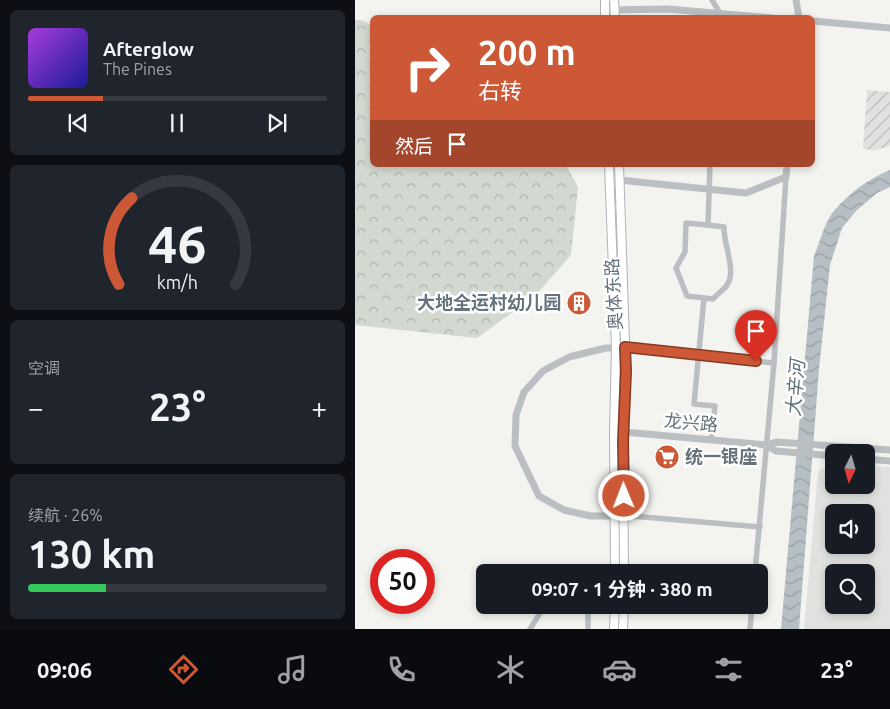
<!DOCTYPE html>
<html lang="zh">
<head>
<meta charset="utf-8">
<style>
  body { margin:0; font-family:Ubuntu,"Noto Sans SC",sans-serif; background:#20242c; color:#f1f3f6; height:100vh; display:flex; flex-direction:column; font-size:19px; white-space:nowrap }
  * { box-sizing:border-box; margin:0 }
  p { font-size:16px; color:#9ea1a6 }
  .icon { flex:none; width:28px; height:28px; fill:none; stroke:currentColor; stroke-width:2; stroke-linecap:round; stroke-linejoin:round }
  .map { position:relative; flex:1; overflow:hidden }
  .sheet { display:flex; flex-direction:column; gap:10px; padding:10px; background:#0d0f14; width:355px }
  .sheet>* { flex:none }
  .banner { position:absolute; left:15px; top:15px; width:445px; height:152px; border-radius:8px; box-shadow:0 2px 8px #0003; background:#cd5836; color:#fff; overflow:hidden }
  .needle { width:32px; rotate:185deg }
  .tools { position:absolute; left:470px; top:444px; display:grid; gap:10px }
  .tools a { display:grid; place-items:center; width:50px; height:50px; border-radius:8px; background:#171b24; box-shadow:0 2px 8px #0003; font-size:25px }
  .speed { position:absolute; left:15px; top:549px; display:flex; gap:10px; font-size:25px; font-weight:700; text-align:center }
  .speed>* { display:grid; place-content:center; width:65px; height:65px; border-radius:50%; background:#171b24; box-shadow:0 2px 8px #0003; line-height:1 }
  .speed .limit { border:8px solid #d22; background:#fff; color:#111 }
  .pin { position:absolute; display:grid; place-items:center; width:42px; height:42px; color:#fff; margin:-51px -21px; border-radius:50% 50% 50% 0; rotate:-45deg; box-shadow:0 0 5px #0007 }
  .pin .icon { rotate:45deg }
  .me { position:absolute; width:55px; margin:-28px; rotate:359deg; stroke-linejoin:round; filter:drop-shadow(0 0 4px #0008) }
  .turn { display:flex; align-items:center; gap:18px; height:105px; padding:0 25px; font-size:22px }
  .turn .icon { width:65px; height:65px; stroke-width:2.5 }
  .turn b { display:block; font-size:35px; line-height:42px }
  .then { display:flex; align-items:center; height:48px; padding:0 25px; background:#0003; gap:10px; font-size:19px }
  .big { font-size:38px; font-weight:700; line-height:1.1 }
  .sheet .widget { flex:1; display:flex; flex-direction:column; justify-content:center; gap:8px; min-width:0; padding:0 18px; border-radius:8px; background:#20242c }
  .sheet .dial { align-items:center; gap:0 }
  .dial svg { height:130px; overflow:visible; fill:none; stroke:#363941; stroke-width:7; stroke-linecap:round; text-anchor:middle }
  .dial text { fill:#f1f3f6; stroke:none }
  .song { display:flex; align-items:center; gap:15px }
  .cover { width:60px; height:60px; border-radius:8px; background:linear-gradient(135deg,hsl(280 70% 55%),hsl(240 70% 35%)) }
  .played { height:5px; border-radius:2px; background:linear-gradient(90deg,#cd5836 25%,#363941 25%) }
  .keys { display:flex; justify-content:space-around; direction:ltr }
  .heat { display:flex; justify-content:space-between; align-items:center; font-size:28px; direction:ltr }
  .charge { height:8px; border-radius:4px; background:linear-gradient(90deg,#34c759 26%,#363941 0) }
  .trip { position:absolute; left:121px; top:564px; width:292px; height:50px; border-radius:8px; background:#171b24; box-shadow:0 2px 8px #0003; font-weight:700; line-height:50px; text-align:center }
  .menu { display:flex; height:80px; justify-content:space-around; align-items:center; background:#090b0e; color:#9ea1a6 }
  .menu .icon { width:35px; height:35px }
  .menu .current { color:#cd5836 }
  .menu b { font-size:22px; color:#f1f3f6 }
  main { display:flex; flex:1; min-height:0 }
  .map>svg:first-child { display:block }
  .built { fill:#e1e2e0; fill-rule:evenodd }
  .industrial { fill:url(#industrial-furrows) }
  .forest { fill:url(#forest-crowns) }
  .water { fill:url(#water-waves) }
  .lines { fill:none; stroke-linecap:round; stroke-linejoin:round }
  .secondary-casing { stroke:#b0b4b8; stroke-width:10 }
  .minor { stroke:#bbbfc1; stroke-width:5.5 }
  .tertiary { stroke:#bbbfc1; stroke-width:7 }
  .secondary { stroke:#fff; stroke-width:8 }
  .route-casing { stroke:#853923; stroke-width:12 }
  .route { stroke:#cd5836; stroke-width:9 }
  .labels { text-anchor:middle; stroke-width:5; stroke-linejoin:round; paint-order:stroke }
  .street-label { font-size:18px; fill:#66737d; stroke:#fff }
  .poi-label { font-size:18px; font-weight:bold; fill:#66737d; stroke:#fff; text-anchor:end }
  .water-label { font-size:19px; font-style:italic; fill:#62747b; stroke:#fff }
</style>
</head>
<body>
<main>
<section class="sheet">
<div class="widget">
<div class="song"><i class="cover"></i><div><b>Afterglow</b><p>The Pines</p></div></div>
<div class="played"></div>
<div class="keys"><svg class="icon" aria-label="previous" viewBox="0 0 24 24"><path d="M18 5L8 12l10 7zM5 5v14"/></svg><svg class="icon" aria-label="pause" viewBox="0 0 24 24"><path d="M8 5v14M16 5v14"/></svg><svg class="icon" aria-label="next" viewBox="0 0 24 24"><path d="M6 5l10 7-10 7zM19 5v14"/></svg></div>
</div>
<div class="widget dial"><svg viewBox="0 0 100 80">
<path d="M14 69A42 42 0 1 1 86 69"/>
<path d="M14 69A42 42 0 0 1 22 16" stroke="#cd5836"/>
<text x="50" y="56" font-size="32" font-weight="700">46</text>
<text x="50" y="72" font-size="11">km/h</text>
</svg></div>
<div class="widget"><p>空调</p>
<div class="heat"><a>−</a><b class="big">23°</b><a>+</a></div>
</div>
<div class="widget"><p>续航 · 26%</p><b class="big">130 km</b><div class="charge"></div></div>
</section>
<div class="map">
<svg width="535" height="629" viewBox="0 0 535 629">
  <defs>
    <pattern id="industrial-furrows" width="10" height="10" patternUnits="userSpaceOnUse" patternTransform="scale(1.25)"><rect width="10" height="10" fill="#e1e2e0"/><path d="M-1 1l2-2M0 10L10 0M9 11l2-2" fill="none" stroke="#babcbb"/></pattern>
    <pattern id="forest-crowns" width="20" height="18" patternUnits="userSpaceOnUse" patternTransform="scale(1.25)"><rect width="20" height="18" fill="#d3d8d0"/><path d="M2 6a3 3 0 1 1 6 0M12 15a3 3 0 1 1 6 0" fill="none" stroke="#afb4ae"/></pattern>
    <pattern id="water-waves" width="16" height="10" patternUnits="userSpaceOnUse" patternTransform="scale(1.25)"><rect width="16" height="10" fill="#b6bfc3"/><path d="M0 5q4-4 8 0t8 0" fill="none" stroke="#98a0a4"/></pattern>
  </defs>
  <rect width="100%" height="100%" fill="#f3f3f0"/>
  <!-- built -->
  <path class="built" d="M479,464V485H511V466L535,467V629H449L463,471ZM479,512H511V545H479ZM479,572H511V605H479Z"/>
  <!-- industrial -->
  <polygon class="industrial" points="512,90 535,92 535,146 520,150 508,149"/>
  <!-- forest -->
  <polygon class="forest" points="0,20 7,20 17,26 18,165 211,165 223,187 216,255 180,296 122,338 0,325"/>
  <!-- water -->
  <path class="water" d="M535,170V187L522,193L501,211L487,228L475,265L464,369L444,629H426L459,256C465,242 469,224 478,212C494,193 513,179 535,170Z"/>
  <g class="lines">
    <defs>
      <g id="secondary">
        <polyline points="259,0 260,18"/>
        <polyline points="250,18 250,0"/>
        <polyline points="254,165 261,348 259,431 260,572"/>
        <polyline points="264,165 271,371 268,442 269,572"/>
        <polyline points="259,629 260,605"/>
        <polyline points="268,629 269,605"/>
      </g>
    </defs>
    <!-- secondary casing -->
    <use href="#secondary" class="secondary-casing"/>
    <!-- minor -->
    <g class="minor">
      <polyline points="357,0 365,13 365,18"/>
      <polyline points="355,165 353,225 331,223 330,252 321,268 332,296 349,298 339,404 360,406 356,440"/>
      <path d="M349,298L358,299C362,294 369,290 372,285C382,271 368,243 369,227L353,225"/>
      <polyline points="261,348 270,347 419,363"/>
      <polyline points="265,515 405,527"/>
      <polyline points="400,572 419,363 431,177"/>
      <polyline points="175,629 190,605"/>
      <polyline points="233,629 233,605"/>
      <polyline points="395,629 397,605"/>
    </g>
    <!-- tertiary -->
    <g class="tertiary">
      <polyline points="441,0 444,18"/>
      <polyline points="250,10 313,9 417,18"/>
      <polyline points="458,21 535,28"/>
      <polyline points="264,180 391,193 431,177 432,165"/>
      <polyline points="259,431 411,445 422,442 535,450"/>
      <polyline points="411,445 421,451 479,456"/>
      <polyline points="511,459 535,461"/>
      <polyline points="260,516 236,516 209,510 184,496 160,446 161,415 169,392 188,371 214,357 251,348 261,348"/>
    </g>
    <!-- secondary -->
    <use href="#secondary" class="secondary"/>
  </g>
  <g class="lines">
    <defs>
      <polyline id="route" points="269,496 268,442 271,371 270,347 401,361"/>
    </defs>
    <!-- route casing -->
    <use href="#route" class="route-casing"/>
    <!-- route -->
    <use href="#route" class="route"/>
  </g>
  <!-- icons -->
  <defs>
    <symbol id="building-disc" viewBox="-11 -11 22 22"><circle r="9.5" fill="#cd5836" stroke="#fff"/><path d="M-4-6H4V6H1V3H-1V6H-4ZM-2.5-4.3h1.7v1.8h-1.7ZM.8-4.3h1.7v1.8H.8ZM-2.5-1h1.7V.8h-1.7ZM.8-1h1.7V.8H.8Z" fill="#fff"/></symbol>
    <symbol id="supermarket-disc" viewBox="-11 -11 22 22"><circle r="9.5" fill="#cd5836" stroke="#fff"/><path d="M-6-5.5h2.5l.6 2H6L4.5 2H-2.5L-4.4-4H-6ZM-1.5 3.2a1.3 1.3 0 1 0 .1 0ZM3 3.2a1.3 1.3 0 1 0 .1 0Z" fill="#fff"/></symbol>
  </defs>
  <g fill-rule="evenodd">
    <use href="#building-disc" x="210" y="289" width="28" height="28"/>
    <use href="#supermarket-disc" x="298" y="443" width="28" height="28"/>
  </g>
  <g class="labels">
    <!-- street labels -->
    <g class="street-label">
      <text transform="translate(259 294) rotate(-93)" y="6">奥体东路</text>
      <text transform="translate(336 423) rotate(5)" y="6">龙兴路</text>
    </g>
    <!-- poi labels -->
    <g class="poi-label">
      <text x="206" y="309">大地全运村幼儿园</text>
      <text x="330" y="463" text-anchor="start">统一银座</text>
    </g>
    <!-- water labels -->
    <g class="water-label">
      <text transform="translate(440 388) rotate(-85)" y="7">大辛河</text>
    </g>
  </g>
</svg>
<div class="tools">
<a><svg class="needle" viewBox="-14 -14 28 28"><path d="M0-13l5 13h-10z" fill="#e53935"/><path d="M0 13l5-13h-10z" fill="#9ea1a6"/></svg></a>
<a><svg class="icon" aria-label="sound" viewBox="0 0 24 24"><path d="M4 9h4l5-4v14l-5-4H4zM17 9q2 3 0 6"/></svg></a>
<a><svg class="icon" aria-label="search" viewBox="0 0 24 24"><circle cx="10" cy="10" r="6"/><path d="M15 15l6 6"/></svg></a>
</div>
<div class="speed"><div class="limit">50</div></div>
<div class="pin" style="left:401px;top:361px;background:#d93025"><svg class="icon" aria-label="arrive" viewBox="0 0 24 24"><path d="M6 21V4h12l-3 4 3 4H6"/></svg></div>
<svg class="me" style="left:269px;top:496px" viewBox="-20 -20 40 40"><circle r="17" fill="#cd5836" stroke="#fff" stroke-width="3"/><path d="M0-11L8 9 0 5-8 9z" fill="#fff"/></svg>
<div class="trip">09:07 · 1 分钟 · 380 m</div>
<div class="banner">
<div class="turn"><svg class="icon" aria-label="right" viewBox="0 0 24 24"><path d="M7 20v-9h11M14 6l5 5-5 5"/></svg><div><b>200 m</b>右转</div></div>
<div class="then">然后<svg class="icon" aria-label="arrive" viewBox="0 0 24 24"><path d="M6 21V4h12l-3 4 3 4H6"/></svg></div>
</div>
</div>
</main>
<nav class="menu">
<b>09:06</b>
<svg class="icon current" aria-label="directions" viewBox="0 0 24 24"><path d="M12 3l9 9-9 9-9-9zM9 14v-3h6M13 9l2 2-2 2"/></svg>
<svg class="icon" aria-label="music" viewBox="0 0 24 24"><path d="M9 18V5l10-2v13"/><circle cx="6" cy="18" r="3"/><circle cx="16" cy="16" r="3"/></svg>
<svg class="icon" aria-label="phone" viewBox="0 0 24 24"><path d="M5 4h4l2 5-3 2q2 4 5 5l2-3 5 2v4C11 20 4 13 5 4z"/></svg>
<svg class="icon" aria-label="climate" viewBox="0 0 24 24"><path d="M12 3v18M4 7l16 10M4 17L20 7"/></svg>
<svg class="icon" aria-label="car" viewBox="0 0 24 24"><path d="M5 17H2v-5l4-1 3-4h7l3 4 3 1v5h-3M9 17h6M6 11h13"/><circle cx="7" cy="17" r="2"/><circle cx="17" cy="17" r="2"/></svg>
<svg class="icon" aria-label="filters" viewBox="0 0 24 24"><path d="M4 7h16M4 17h16"/><circle cx="9" cy="7" r="2"/><circle cx="15" cy="17" r="2"/></svg>
<b>23°</b>
</nav>
</body>
</html>
